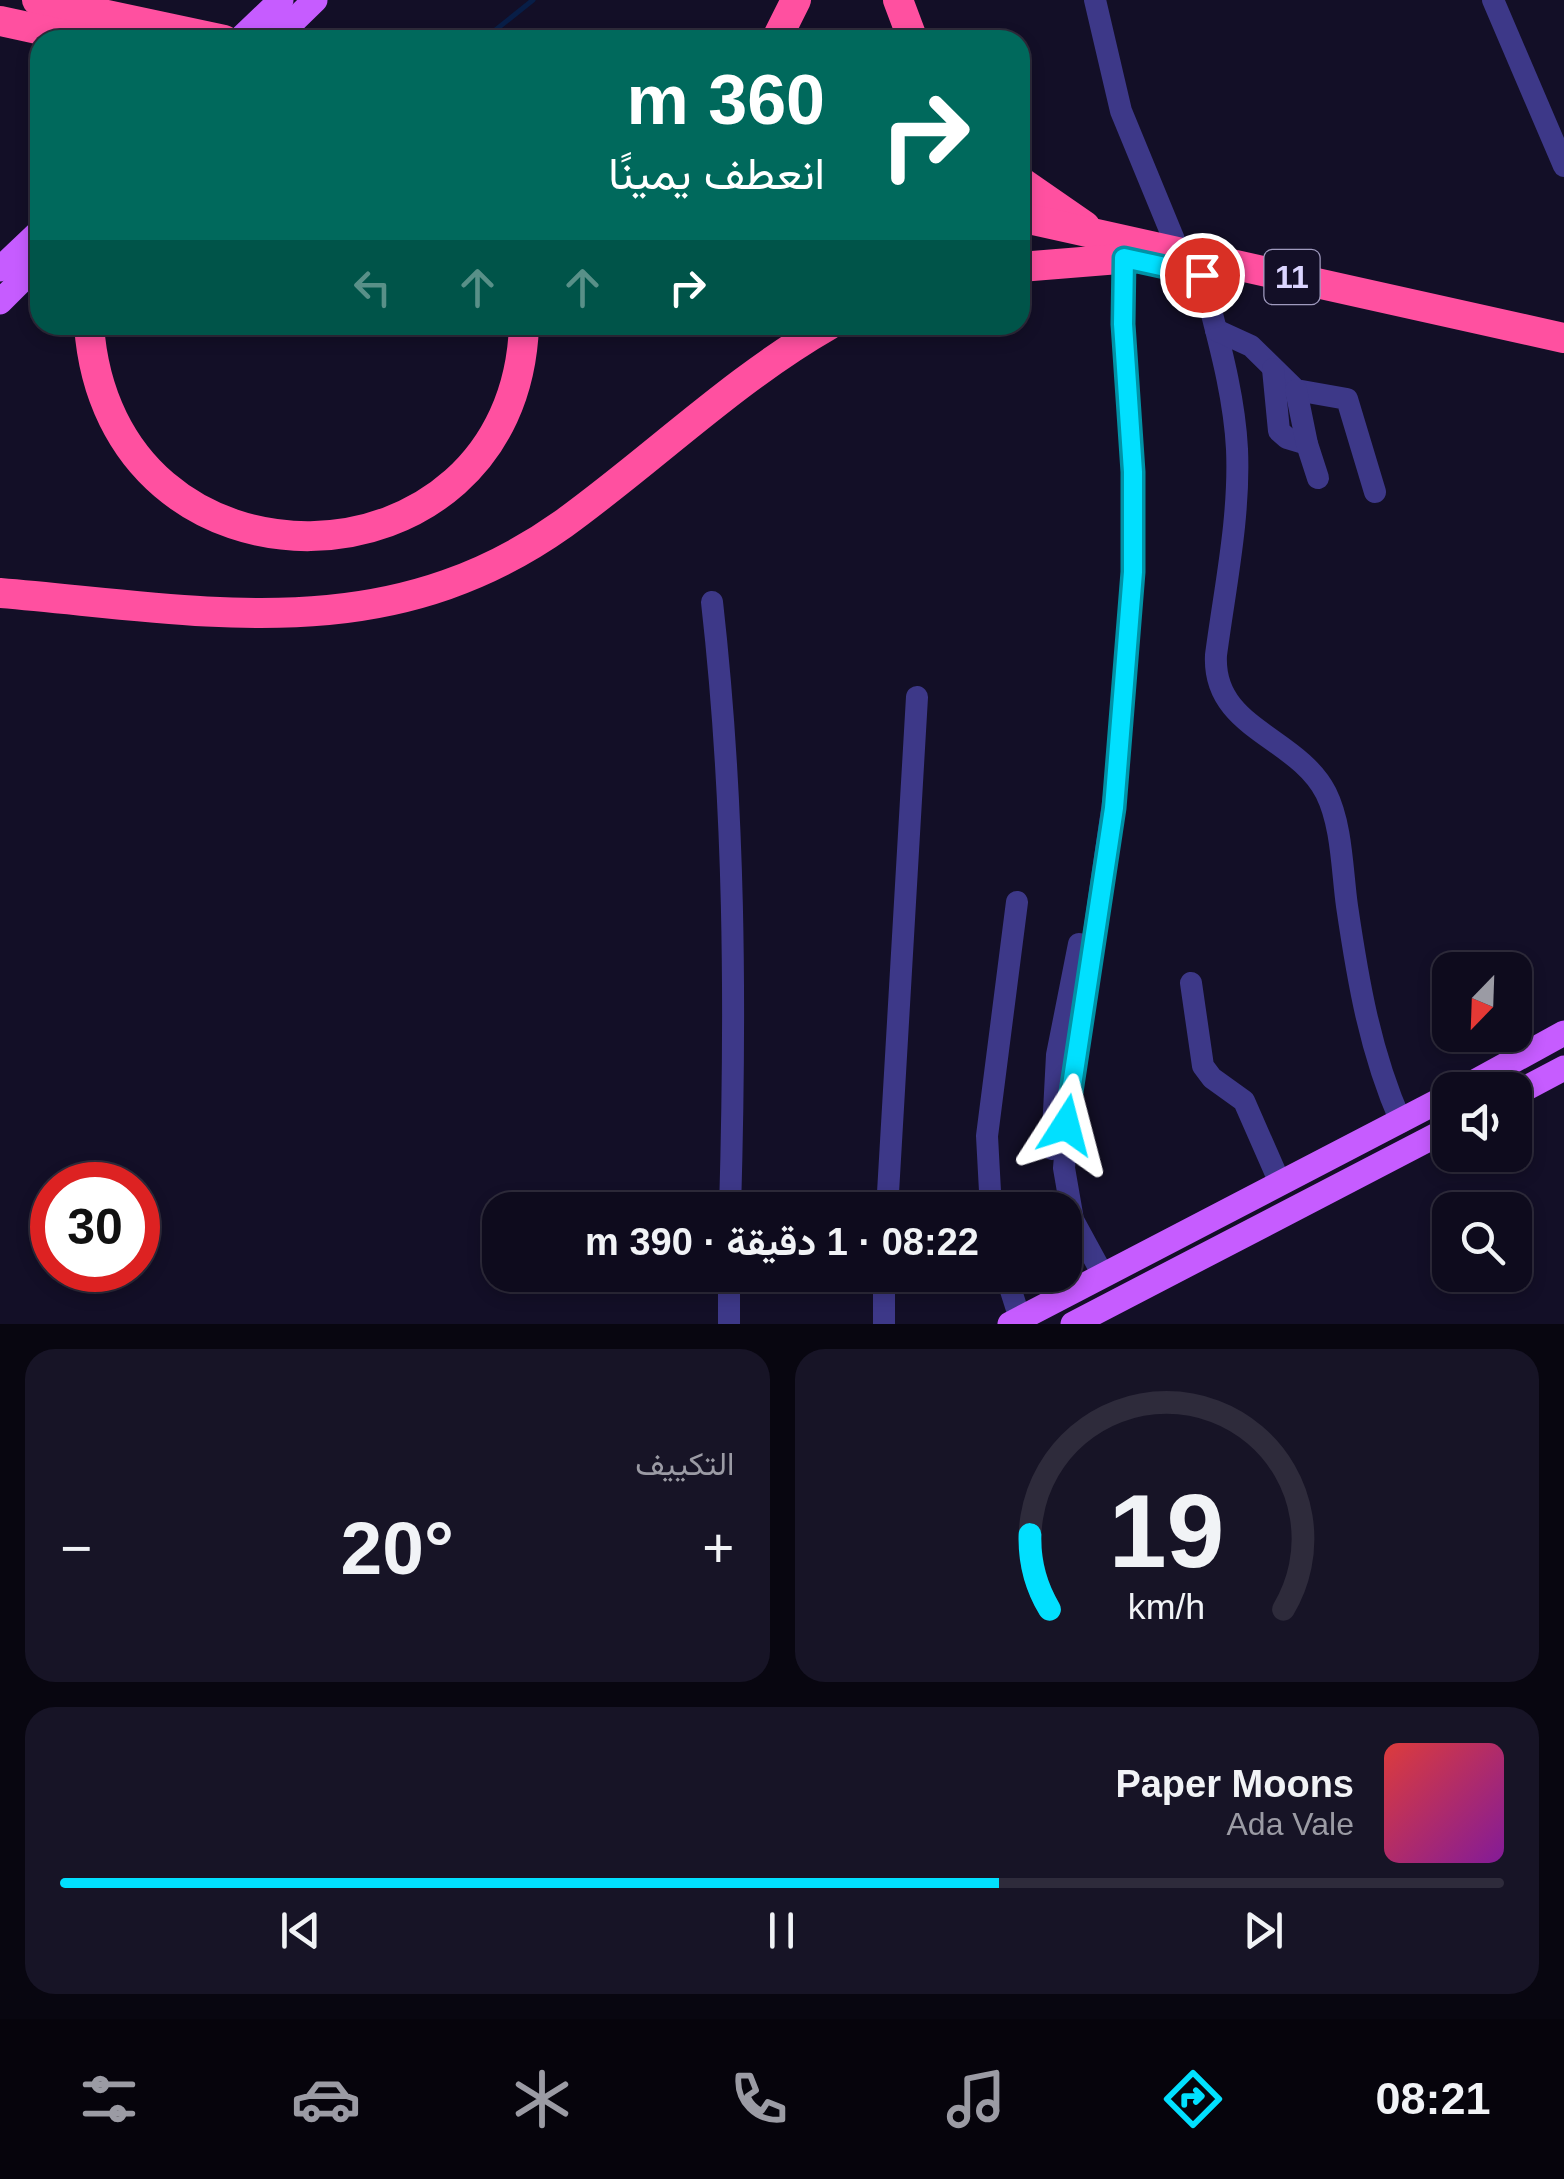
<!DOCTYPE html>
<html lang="ar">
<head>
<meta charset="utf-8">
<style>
  body { margin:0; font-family:Arial,Vazirmatn,sans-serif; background:#171426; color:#f1f3f6; direction:rtl; height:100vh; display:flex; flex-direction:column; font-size:38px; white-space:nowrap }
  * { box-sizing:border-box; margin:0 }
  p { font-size:32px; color:#9b9ba4 }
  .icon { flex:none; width:55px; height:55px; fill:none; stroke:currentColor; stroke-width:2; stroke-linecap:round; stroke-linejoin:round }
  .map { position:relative; height:1324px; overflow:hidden; direction:ltr }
  .sheet { display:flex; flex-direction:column; gap:25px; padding:25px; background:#080610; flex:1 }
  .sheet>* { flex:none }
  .banner { position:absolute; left:30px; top:30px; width:1000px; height:305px; border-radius:30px; box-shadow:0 5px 15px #0003,0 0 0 2px #2e2b3b; direction:rtl; background:#00695c; color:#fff; overflow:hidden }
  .needle { width:65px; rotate:203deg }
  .fabs { position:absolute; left:1432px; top:952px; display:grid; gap:20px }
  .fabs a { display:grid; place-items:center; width:100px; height:100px; border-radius:20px; background:#0e0b1d; box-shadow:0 5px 15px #0003,0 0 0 2px #2e2b3b; font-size:50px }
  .speed { position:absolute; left:30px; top:1162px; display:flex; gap:20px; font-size:50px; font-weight:700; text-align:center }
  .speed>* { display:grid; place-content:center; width:130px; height:130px; border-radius:50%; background:#0e0b1d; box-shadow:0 5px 15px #0003,0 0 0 2px #2e2b3b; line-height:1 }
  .speed .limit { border:15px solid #d22; background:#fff; color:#111 }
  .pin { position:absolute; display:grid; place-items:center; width:85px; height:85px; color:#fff; margin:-42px; border:5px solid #fff; border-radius:50%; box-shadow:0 2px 10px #0007 }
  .me { position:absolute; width:110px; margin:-55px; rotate:9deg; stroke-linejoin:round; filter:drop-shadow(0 0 8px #0008) }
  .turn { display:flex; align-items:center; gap:35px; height:210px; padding:0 40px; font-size:45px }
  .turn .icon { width:130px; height:130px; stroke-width:2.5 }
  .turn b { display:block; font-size:70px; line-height:85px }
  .lanes { display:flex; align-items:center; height:95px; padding:0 40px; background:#0003; justify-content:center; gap:50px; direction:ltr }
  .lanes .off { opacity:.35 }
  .big { font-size:75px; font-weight:700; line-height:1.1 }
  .sheet .tile { flex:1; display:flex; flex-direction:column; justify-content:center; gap:15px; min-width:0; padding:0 35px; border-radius:30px; background:#171426 }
  .sheet .dial { align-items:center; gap:0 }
  .dial svg { height:260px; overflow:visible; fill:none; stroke:#2e2b3b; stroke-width:7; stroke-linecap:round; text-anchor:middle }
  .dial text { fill:#f1f3f6; stroke:none }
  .song { display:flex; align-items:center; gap:30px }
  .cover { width:120px; height:120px; border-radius:15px; background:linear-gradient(135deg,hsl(0 70% 55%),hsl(290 70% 35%)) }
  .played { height:10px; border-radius:5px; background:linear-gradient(90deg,#01e0ff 65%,#2e2b3b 65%) }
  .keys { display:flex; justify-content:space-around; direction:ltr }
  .heat { display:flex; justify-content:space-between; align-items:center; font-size:55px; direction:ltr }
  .sheet .tiles { flex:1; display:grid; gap:25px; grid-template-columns:1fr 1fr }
  .tile:last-child { grid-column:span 2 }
  .trip { position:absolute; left:482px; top:1192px; width:600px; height:100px; border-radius:30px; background:#0e0b1d; box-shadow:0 5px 15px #0003,0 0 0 2px #2e2b3b; font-weight:700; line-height:100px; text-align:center; direction:rtl }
  .dock { display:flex; height:160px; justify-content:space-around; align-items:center; background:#06040c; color:#9b9ba4 }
  .dock .icon { width:70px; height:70px }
  .dock .current { color:#01e0ff }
  .dock b { font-size:45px; color:#f1f3f6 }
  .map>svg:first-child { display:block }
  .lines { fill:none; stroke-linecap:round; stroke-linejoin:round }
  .stream { stroke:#081e47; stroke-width:5 }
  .minor { stroke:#3d3888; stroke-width:22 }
  .major { stroke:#c65cff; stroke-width:25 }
  .highway { stroke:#ff50a0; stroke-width:30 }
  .route-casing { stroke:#0192a6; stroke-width:25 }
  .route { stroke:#01e0ff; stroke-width:18 }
  .labels { text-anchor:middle; stroke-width:10; stroke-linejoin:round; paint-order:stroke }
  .shield { fill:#130f27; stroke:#9f9abe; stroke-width:2.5 }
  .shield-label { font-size:32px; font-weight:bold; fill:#dbd5ff }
</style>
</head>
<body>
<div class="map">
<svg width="1564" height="1324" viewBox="0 0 1564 1324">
  <rect width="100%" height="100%" fill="#130f27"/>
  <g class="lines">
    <!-- stream -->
    <polyline class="stream" points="483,40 533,0"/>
    <!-- minor -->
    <g class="minor">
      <polyline points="1095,0 1121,111 1179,252"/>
      <polyline points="1493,0 1564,166"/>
      <path d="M1202,275C1216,332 1234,390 1237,449C1240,517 1225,587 1216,655C1212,729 1297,736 1326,793C1342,825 1342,870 1347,906C1358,981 1370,1052 1401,1122"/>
      <polyline points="1216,330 1251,346 1296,390 1347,399 1375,492"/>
      <polyline points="1273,369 1279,431 1287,438 1307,444"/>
      <polyline points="1296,390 1307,444 1318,478"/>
      <path d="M712,602C735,805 736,1006 730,1210"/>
      <polyline points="1191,983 1203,1066 1212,1078 1244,1101 1280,1183"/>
      <polyline points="1052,1149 1057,1055 1079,944"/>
      <polyline points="887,1210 917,697"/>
      <polyline points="991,1210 987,1136 1017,902"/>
      <polyline points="729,1275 729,1324"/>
      <polyline points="884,1275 884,1324"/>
      <polyline points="1006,1275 1020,1319"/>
      <polyline points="1103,1275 1073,1220 1064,1168 1070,1098 1117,775 1133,572 1133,472 1123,323 1124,258"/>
    </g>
    <!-- major -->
    <g class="major">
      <polyline points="239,40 281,0"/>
      <polyline points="274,40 315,0"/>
      <polyline points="0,269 40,231"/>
      <polyline points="0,302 40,262"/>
      <polyline points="1460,1090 1564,1033"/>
      <polyline points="1515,1094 1564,1068"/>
      <polyline points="1010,1324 1450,1095"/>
      <polyline points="1073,1324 1450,1128"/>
    </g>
    <!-- highway -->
    <g class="highway">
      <polyline points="37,0 224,40"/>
      <polyline points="898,0 913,40"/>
      <polyline points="0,21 88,40"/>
      <polyline points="776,40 796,0"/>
      <polyline points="1020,181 1085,226"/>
      <polyline points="1020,217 1564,338"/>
      <polyline points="1020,267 1119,259"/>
      <path d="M89,325C109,612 515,601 524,325"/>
      <path d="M0,593C203,610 384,651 563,524C653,459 733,380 829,325"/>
    </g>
  </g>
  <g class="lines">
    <defs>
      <polyline id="route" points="1066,1125 1114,808 1133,572 1133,472 1123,324 1124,258 1202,275"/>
    </defs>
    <!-- route casing -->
    <use href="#route" class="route-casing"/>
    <!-- route -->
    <use href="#route" class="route"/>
  </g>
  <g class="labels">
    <!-- shield labels -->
    <rect class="shield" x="1264.5" y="250" width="55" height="54" rx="8"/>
    <g class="shield-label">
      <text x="1292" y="288">11</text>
    </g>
  </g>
</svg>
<div class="fabs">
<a><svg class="needle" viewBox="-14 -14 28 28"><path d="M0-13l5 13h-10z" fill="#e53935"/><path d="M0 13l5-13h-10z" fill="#9b9ba4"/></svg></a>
<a><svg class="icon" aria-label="sound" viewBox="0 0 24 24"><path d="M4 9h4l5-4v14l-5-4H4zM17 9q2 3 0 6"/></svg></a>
<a><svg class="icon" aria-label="search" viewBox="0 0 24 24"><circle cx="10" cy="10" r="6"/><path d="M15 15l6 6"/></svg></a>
</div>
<div class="speed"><div class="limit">30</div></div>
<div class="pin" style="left:1202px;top:275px;background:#d93025"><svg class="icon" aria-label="arrive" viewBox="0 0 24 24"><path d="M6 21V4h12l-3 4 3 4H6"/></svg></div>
<svg class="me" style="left:1066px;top:1125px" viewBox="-20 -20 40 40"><path d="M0-17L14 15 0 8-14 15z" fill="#01e0ff" stroke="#fff" stroke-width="4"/></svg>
<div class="trip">08:22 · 1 دقيقة · 390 m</div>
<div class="banner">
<div class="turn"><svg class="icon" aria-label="right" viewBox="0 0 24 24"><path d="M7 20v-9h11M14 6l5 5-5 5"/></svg><div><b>360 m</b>انعطف يمينًا</div></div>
<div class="lanes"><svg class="icon off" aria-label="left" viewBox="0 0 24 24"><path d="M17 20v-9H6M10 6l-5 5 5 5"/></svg><svg class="icon off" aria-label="ahead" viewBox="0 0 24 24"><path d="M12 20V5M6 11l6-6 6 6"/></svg><svg class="icon off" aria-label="ahead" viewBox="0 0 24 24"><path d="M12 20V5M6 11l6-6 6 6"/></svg><svg class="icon" aria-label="right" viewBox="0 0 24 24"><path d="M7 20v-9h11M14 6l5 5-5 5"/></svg></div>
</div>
</div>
<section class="sheet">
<div class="tiles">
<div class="tile dial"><svg viewBox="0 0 100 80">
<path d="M14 69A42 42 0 1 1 86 69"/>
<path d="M14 69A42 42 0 0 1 8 46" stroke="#01e0ff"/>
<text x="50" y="56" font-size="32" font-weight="700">19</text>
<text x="50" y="72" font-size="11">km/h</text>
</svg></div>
<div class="tile"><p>التكييف</p>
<div class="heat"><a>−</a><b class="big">20°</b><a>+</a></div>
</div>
<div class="tile">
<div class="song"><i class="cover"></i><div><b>Paper Moons</b><p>Ada Vale</p></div></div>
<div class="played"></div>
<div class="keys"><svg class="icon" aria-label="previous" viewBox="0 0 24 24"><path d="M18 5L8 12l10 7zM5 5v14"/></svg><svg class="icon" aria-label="pause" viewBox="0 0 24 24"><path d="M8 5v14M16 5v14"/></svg><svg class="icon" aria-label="next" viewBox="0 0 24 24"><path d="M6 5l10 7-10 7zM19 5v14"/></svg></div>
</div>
</div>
</section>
<nav class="dock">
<b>08:21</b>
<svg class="icon current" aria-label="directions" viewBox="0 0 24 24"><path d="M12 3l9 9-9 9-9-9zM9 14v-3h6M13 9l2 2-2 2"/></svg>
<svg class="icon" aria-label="music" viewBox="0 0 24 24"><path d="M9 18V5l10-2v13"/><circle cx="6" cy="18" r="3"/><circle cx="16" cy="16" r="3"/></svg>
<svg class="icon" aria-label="phone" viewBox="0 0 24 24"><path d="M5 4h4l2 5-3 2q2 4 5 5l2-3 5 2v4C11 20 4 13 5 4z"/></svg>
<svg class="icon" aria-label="climate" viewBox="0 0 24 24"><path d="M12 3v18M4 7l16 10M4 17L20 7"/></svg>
<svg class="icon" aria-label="car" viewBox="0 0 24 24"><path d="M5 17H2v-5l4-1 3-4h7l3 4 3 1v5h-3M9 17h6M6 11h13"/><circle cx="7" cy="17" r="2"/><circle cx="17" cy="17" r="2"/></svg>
<svg class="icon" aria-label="filters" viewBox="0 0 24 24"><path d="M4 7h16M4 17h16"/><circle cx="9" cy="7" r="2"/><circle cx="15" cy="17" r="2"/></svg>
</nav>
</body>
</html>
